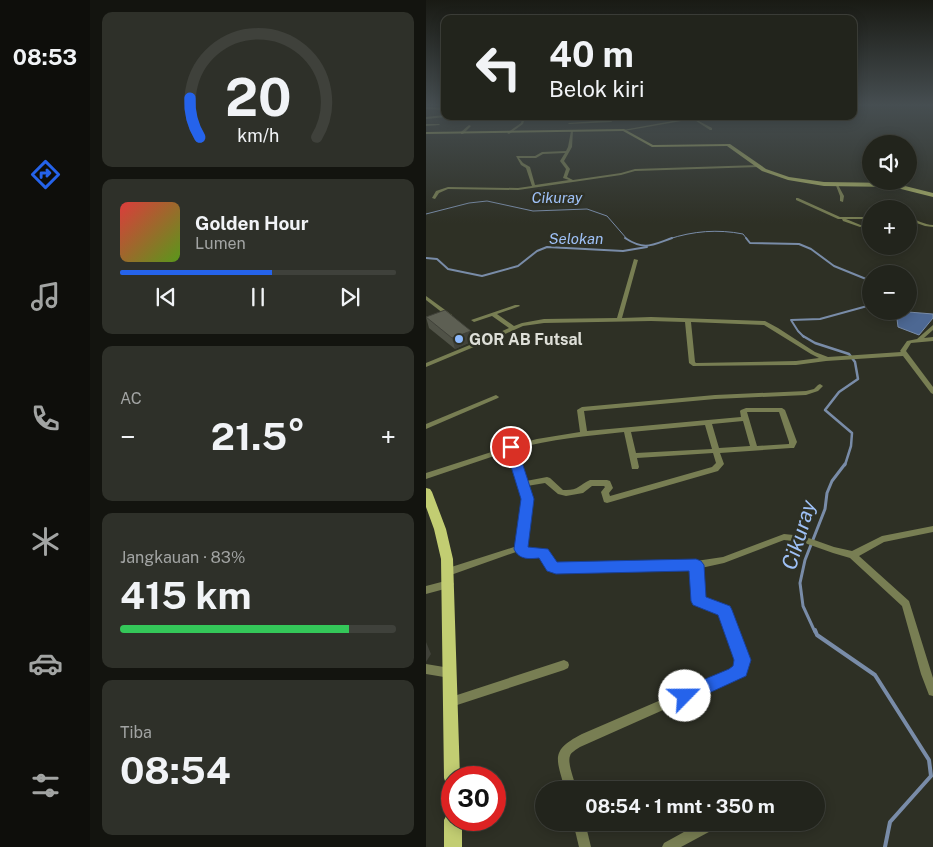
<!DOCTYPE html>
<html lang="id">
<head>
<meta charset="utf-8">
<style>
  body { margin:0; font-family:"Public Sans",sans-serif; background:#2e3029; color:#f1f3f6; height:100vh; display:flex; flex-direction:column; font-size:19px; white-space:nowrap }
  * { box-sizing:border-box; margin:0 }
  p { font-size:16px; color:#a2a4a3 }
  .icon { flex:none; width:28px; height:28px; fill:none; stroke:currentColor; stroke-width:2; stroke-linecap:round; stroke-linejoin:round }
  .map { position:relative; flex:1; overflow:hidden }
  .side { display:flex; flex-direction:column; gap:12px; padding:12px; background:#13140f; width:336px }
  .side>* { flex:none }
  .hud { position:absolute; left:15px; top:15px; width:416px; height:105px; border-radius:10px; box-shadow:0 2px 12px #0003,0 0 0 1px #3f413b; background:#22241c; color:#f1f3f6; overflow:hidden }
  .buttons { position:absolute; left:436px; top:135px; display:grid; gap:10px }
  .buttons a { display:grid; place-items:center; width:55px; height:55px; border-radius:50%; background:#22241c; box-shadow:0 2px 12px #0003,0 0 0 1px #3f413b; font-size:25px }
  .speed { position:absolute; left:15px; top:766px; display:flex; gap:10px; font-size:25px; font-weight:700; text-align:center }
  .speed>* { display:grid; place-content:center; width:65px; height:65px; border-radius:50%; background:#22241c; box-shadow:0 2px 12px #0003,0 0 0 1px #3f413b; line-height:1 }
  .speed .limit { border:8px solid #d22; background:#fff; color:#111 }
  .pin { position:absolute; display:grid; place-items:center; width:42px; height:42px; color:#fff; margin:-21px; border:2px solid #fff; border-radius:50%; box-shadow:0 1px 5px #0007 }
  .me { position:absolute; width:55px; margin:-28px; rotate:67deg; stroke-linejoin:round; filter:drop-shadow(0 0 4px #0008) }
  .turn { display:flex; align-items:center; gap:18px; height:105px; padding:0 25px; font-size:22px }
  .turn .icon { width:65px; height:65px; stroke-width:2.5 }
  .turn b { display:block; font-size:35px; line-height:42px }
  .big { font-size:38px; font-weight:700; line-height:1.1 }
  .side .card { flex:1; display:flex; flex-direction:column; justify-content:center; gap:8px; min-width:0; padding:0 18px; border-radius:10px; background:#2e3029 }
  .side .dial { align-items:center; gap:0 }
  .dial svg { height:130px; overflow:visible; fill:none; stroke:#3f413b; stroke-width:7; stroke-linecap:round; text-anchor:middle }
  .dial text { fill:#f1f3f6; stroke:none }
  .song { display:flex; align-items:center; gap:15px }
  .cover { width:60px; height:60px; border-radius:8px; background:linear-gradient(135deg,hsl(0 70% 55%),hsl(90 70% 35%)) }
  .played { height:5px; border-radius:2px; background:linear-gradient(90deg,#2563eb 55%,#3f413b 55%) }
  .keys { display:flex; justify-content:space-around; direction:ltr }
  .heat { display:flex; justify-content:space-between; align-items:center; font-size:28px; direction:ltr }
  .charge { height:8px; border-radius:4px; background:linear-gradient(90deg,#34c759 83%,#3f413b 0) }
  .trip { position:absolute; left:109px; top:781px; width:290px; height:50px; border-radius:25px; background:#22241c; box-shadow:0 2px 12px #0003,0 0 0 1px #3f413b; font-weight:700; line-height:50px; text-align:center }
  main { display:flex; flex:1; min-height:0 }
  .menu { display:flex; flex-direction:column; width:90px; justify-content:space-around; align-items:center; background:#0e0e0b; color:#a2a4a3 }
  .menu .icon { width:35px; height:35px }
  .menu .active { color:#2563eb }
  .menu b { font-size:22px; color:#f1f3f6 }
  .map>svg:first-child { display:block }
  .water { fill:#4d6893; stroke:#798ca8 }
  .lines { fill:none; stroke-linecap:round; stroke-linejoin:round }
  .stream-far4 { stroke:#798ca8; stroke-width:1 }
  .stream-far3 { stroke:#798ca8; stroke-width:2 }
  .stream-far2 { stroke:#798ca8; stroke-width:2.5 }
  .stream-far1 { stroke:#798ca8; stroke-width:3 }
  .stream { stroke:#798ca8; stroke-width:4 }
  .street { fill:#787e53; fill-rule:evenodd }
  .secondary { fill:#a2aa65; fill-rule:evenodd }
  .primary { fill:#c2cd72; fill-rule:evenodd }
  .wall { fill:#505247 }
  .shaded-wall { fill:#41423a }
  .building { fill:#5d5f53; stroke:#41423a }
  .route { fill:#2563eb; stroke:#184099 }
  .poi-dot { fill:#8db9fc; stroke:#2e3025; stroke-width:2 }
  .labels { text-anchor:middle; stroke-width:5; stroke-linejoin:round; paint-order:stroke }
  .far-water-label { font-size:15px; font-style:italic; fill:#9fc1f7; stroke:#2e3025 }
  .poi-label { font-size:16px; font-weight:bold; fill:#dfe0d9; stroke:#2e3025; text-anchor:start }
  .near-water-label { font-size:21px; font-style:italic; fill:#9fc1f7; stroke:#2e3025 }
</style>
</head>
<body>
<main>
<nav class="menu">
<b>08:53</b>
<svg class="icon active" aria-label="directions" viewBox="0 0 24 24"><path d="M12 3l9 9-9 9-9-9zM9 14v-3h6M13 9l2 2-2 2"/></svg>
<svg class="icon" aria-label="music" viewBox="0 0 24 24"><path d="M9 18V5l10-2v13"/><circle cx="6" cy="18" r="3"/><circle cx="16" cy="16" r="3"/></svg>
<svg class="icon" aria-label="phone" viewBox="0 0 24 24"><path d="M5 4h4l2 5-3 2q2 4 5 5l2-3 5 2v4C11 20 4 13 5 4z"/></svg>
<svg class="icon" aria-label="climate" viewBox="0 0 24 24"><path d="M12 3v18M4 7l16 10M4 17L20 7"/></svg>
<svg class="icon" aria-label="car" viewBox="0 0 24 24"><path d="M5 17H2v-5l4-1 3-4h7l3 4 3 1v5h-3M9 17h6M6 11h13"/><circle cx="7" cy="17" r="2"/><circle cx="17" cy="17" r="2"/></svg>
<svg class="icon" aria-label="filters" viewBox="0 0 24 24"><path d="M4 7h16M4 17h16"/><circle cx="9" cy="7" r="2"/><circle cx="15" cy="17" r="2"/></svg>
</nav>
<section class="side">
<div class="card dial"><svg viewBox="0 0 100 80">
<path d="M14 69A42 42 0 1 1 86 69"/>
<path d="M14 69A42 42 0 0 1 8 45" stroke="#2563eb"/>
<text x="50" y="56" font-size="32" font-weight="700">20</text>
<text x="50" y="72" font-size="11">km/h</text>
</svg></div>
<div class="card">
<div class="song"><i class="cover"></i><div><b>Golden Hour</b><p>Lumen</p></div></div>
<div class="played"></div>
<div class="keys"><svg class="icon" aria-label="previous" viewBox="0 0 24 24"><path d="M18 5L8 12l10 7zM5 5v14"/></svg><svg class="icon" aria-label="pause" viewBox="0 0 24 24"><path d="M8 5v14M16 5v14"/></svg><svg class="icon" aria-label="next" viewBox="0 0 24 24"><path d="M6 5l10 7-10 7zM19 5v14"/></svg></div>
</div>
<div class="card"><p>AC</p>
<div class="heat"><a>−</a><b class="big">21.5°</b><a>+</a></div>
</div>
<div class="card"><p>Jangkauan · 83%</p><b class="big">415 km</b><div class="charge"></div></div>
<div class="card"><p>Tiba</p><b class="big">08:54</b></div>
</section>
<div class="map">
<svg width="507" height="847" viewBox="0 0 507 847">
  <rect width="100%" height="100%" fill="#2e3025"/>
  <!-- water -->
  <polygon class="water" points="470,311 507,314 507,318 493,335 472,327"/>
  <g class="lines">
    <!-- stream-far4 -->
    <g class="stream-far4">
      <polyline points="0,214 43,203 61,201 107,211 161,209 181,216 201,239"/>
      <path d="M243,239C267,231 292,229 317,234L321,239"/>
    </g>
    <!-- stream-far3 -->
    <g class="stream-far3">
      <path d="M199,238C219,251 226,245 246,238"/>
      <polyline points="320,238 324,243 373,244 385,249 408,266 445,281"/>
      <polyline points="0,258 11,259 22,269 56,276 92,266 111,251 121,247 197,251 221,247"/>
      <polyline points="378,337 372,331 365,320 394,319 445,305"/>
    </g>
    <!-- stream-far2 -->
    <polyline class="stream-far2" points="377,336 389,343 423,354 429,362 432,379 413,392 399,410 426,433 425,446 419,465"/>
    <!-- stream-far1 -->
    <polyline class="stream-far1" points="389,632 377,606 374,583 379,560 399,509 401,493 406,481 419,464"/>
    <!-- stream -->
    <polyline class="stream" points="389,630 391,635 449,675 503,760 505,776 464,822 459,847"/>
    <!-- street -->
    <g class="street">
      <polygon points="0,107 19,108 19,110 0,109"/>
      <polygon points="19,115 20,117 0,119 0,117"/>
      <polygon points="110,116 116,116 98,121 97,124 83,134 81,133 95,123 96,119"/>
      <polygon points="142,116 158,116 142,118 141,117"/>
      <polygon points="274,116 281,116 269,119 286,128 286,130 284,130 267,119 198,131 197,130"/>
      <polygon points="185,120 186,122 143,124 142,123"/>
      <polygon points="0,124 13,124 14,125 0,126"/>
      <polygon points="43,125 45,126 37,134 35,134 35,132"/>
      <path d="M146,130L147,131L146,147L138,161L144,169L141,177L147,180L195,173L209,169L333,165L335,166L333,167L209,171L195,175L92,190L22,189L13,193L9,199L6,198L10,191L22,187L92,188L106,186L100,168L95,165L90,156H109L116,152L140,151L142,147L145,131ZM139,153L134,161L140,169L137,178L143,180L109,185L104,167L97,163L93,158H110L117,154Z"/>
      <polygon points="409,183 411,183 418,196 417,202 414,201 414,196"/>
      <polygon points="370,198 372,198 414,217 445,217 445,219 420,219 437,226 434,227 417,221 416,219 412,219 370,200"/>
      <path d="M482,218C491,219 498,225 507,225V227L499,226L482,220Z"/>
      <path d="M208,259L212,260L196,318L225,317L339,321L352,328L389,352L402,357L475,352L474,351L481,341L491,339L507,325V330L498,338L507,337V341L485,343L480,351L507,387V394L505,393L477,356L400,361L370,365L267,366L263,363L259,322L225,321L118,323L97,326L59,343L58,344H55L0,367V363L51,342L37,330V328H41L56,340L83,328L66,316L48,322L45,320L89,305H93L94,306L71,314L88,326L96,323L118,319L191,318ZM265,322L338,325L385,354L393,358L370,361L270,363L269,362Z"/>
      <polygon points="0,296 26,315 26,317 22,317 0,300"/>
      <path d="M394,384L397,386L392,391L380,395L289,399L158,411L161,431L315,417L314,411L315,410L320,408H356L359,410L371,442L368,448H365L294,453L298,464L292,471L181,503L178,502L175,492L179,487L178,486H166L157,493L140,496L132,494L119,483L101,486L106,505L99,548C107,553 115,547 120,551C125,554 126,561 131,564L270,561L297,557L358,534L377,536L408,547L426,551L456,536L507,526V532L458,542L433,556L483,601L507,678V696L503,695L495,674L476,606L424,558L407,553L376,542L358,540L298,563L275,568L277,599L302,607L304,610L321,660L318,674L154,747C150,750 145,752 144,756C141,763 149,782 151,790H139C131,759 123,751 156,734L309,668L311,660L295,613L270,604L268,601L266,569L130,572L122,567L115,557H102L93,552H90L22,576L19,575L18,572L19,569L91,546L98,505L96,494L83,451L0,479V473L81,447L85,445H87L111,439L154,432L151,410L156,407L289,395L380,391L388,389L392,385ZM321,412H353L363,442V444L331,446ZM317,421L324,446L293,448L286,424ZM279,425L286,449L210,453L205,432ZM198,432L206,469H212L213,467L211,458L287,453L290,463L286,467L184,496L183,493L187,488L184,481L181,480H164C153,485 152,491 137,490L124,478L121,477L100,481L89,449C125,439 161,436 198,432Z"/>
      <polygon points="70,395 73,397 72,398 0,429 0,424"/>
      <polygon points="23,580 26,581 28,584 26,587 0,594 0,586"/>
      <polygon points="138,660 142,662 143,665 142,668 138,670 25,707 21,706 20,702 21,698 25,697"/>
      <polygon points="0,664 24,668 28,670 29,673 28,676 24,678 0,674"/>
      <polygon points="147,822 159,822 165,847 153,847"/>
      <polygon points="276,822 296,822 294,826 255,847 236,847 238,843"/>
    </g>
    <!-- secondary -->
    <polygon class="secondary" points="198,129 227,145 304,144 340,169 363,177 398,182 467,183 507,193 507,197 467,187 398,186 362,180 336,171 301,146 226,147 197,131 0,134 0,132"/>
    <!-- primary -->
    <g class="primary">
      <polygon points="0,488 4,489 6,492 20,529 27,559 34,778 26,778 26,786 20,784 18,778 15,559 8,529 0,507"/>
      <polygon points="26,811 26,820 36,820 36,847 18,847 18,820 21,814"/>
    </g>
  </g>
  <!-- wall -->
  <polygon class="wall" points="0,317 47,341 29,349 3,328"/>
  <!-- shaded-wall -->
  <g class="shaded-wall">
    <polygon points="45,331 47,341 29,349 26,338"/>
    <polygon points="0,642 5,654 0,662"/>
  </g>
  <!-- building -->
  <polygon class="building" points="19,310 45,331 26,338 0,317"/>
  <!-- sky -->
  <linearGradient id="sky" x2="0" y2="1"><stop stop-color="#191a14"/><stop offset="0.47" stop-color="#464e51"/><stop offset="1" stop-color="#464e51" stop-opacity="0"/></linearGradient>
  <rect width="507" height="223" fill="url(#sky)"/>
  <!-- route -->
  <path class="route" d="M85,443L91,447L108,499L102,547L122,549L131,562L270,559L275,561L278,565L280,597L304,606L306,610L325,660L320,676L259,704L253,701L251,696L253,690L303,669L307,666L308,660L292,615L267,605L265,601L263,571L130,574L121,571L113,558C103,559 93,560 88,549L95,499L79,447Z"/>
  <!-- markers -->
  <circle class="poi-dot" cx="33" cy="339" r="5"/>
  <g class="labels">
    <!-- far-water labels -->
    <g class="far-water-label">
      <text x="131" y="203">Cikuray</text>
      <text x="150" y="244">Selokan</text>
    </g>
    <!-- poi labels -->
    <g class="poi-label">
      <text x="43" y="345">GOR AB Futsal</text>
    </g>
    <!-- near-water labels -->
    <g class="near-water-label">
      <text transform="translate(373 535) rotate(-73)" y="7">Cikuray</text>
    </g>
  </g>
</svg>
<div class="buttons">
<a><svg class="icon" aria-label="sound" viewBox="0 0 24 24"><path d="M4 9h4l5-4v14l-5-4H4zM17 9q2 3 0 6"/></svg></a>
<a>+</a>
<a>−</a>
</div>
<div class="speed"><div class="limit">30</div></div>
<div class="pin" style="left:85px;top:447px;background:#d93025"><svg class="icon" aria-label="arrive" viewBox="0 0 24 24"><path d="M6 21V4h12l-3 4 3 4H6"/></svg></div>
<svg class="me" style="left:259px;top:696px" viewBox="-20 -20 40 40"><circle r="19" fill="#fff"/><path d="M0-13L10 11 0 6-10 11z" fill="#2563eb"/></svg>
<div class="trip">08:54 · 1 mnt · 350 m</div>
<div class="hud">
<div class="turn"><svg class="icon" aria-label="left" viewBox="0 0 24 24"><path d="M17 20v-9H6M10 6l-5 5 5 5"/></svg><div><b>40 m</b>Belok kiri</div></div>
</div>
</div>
</main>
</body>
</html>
